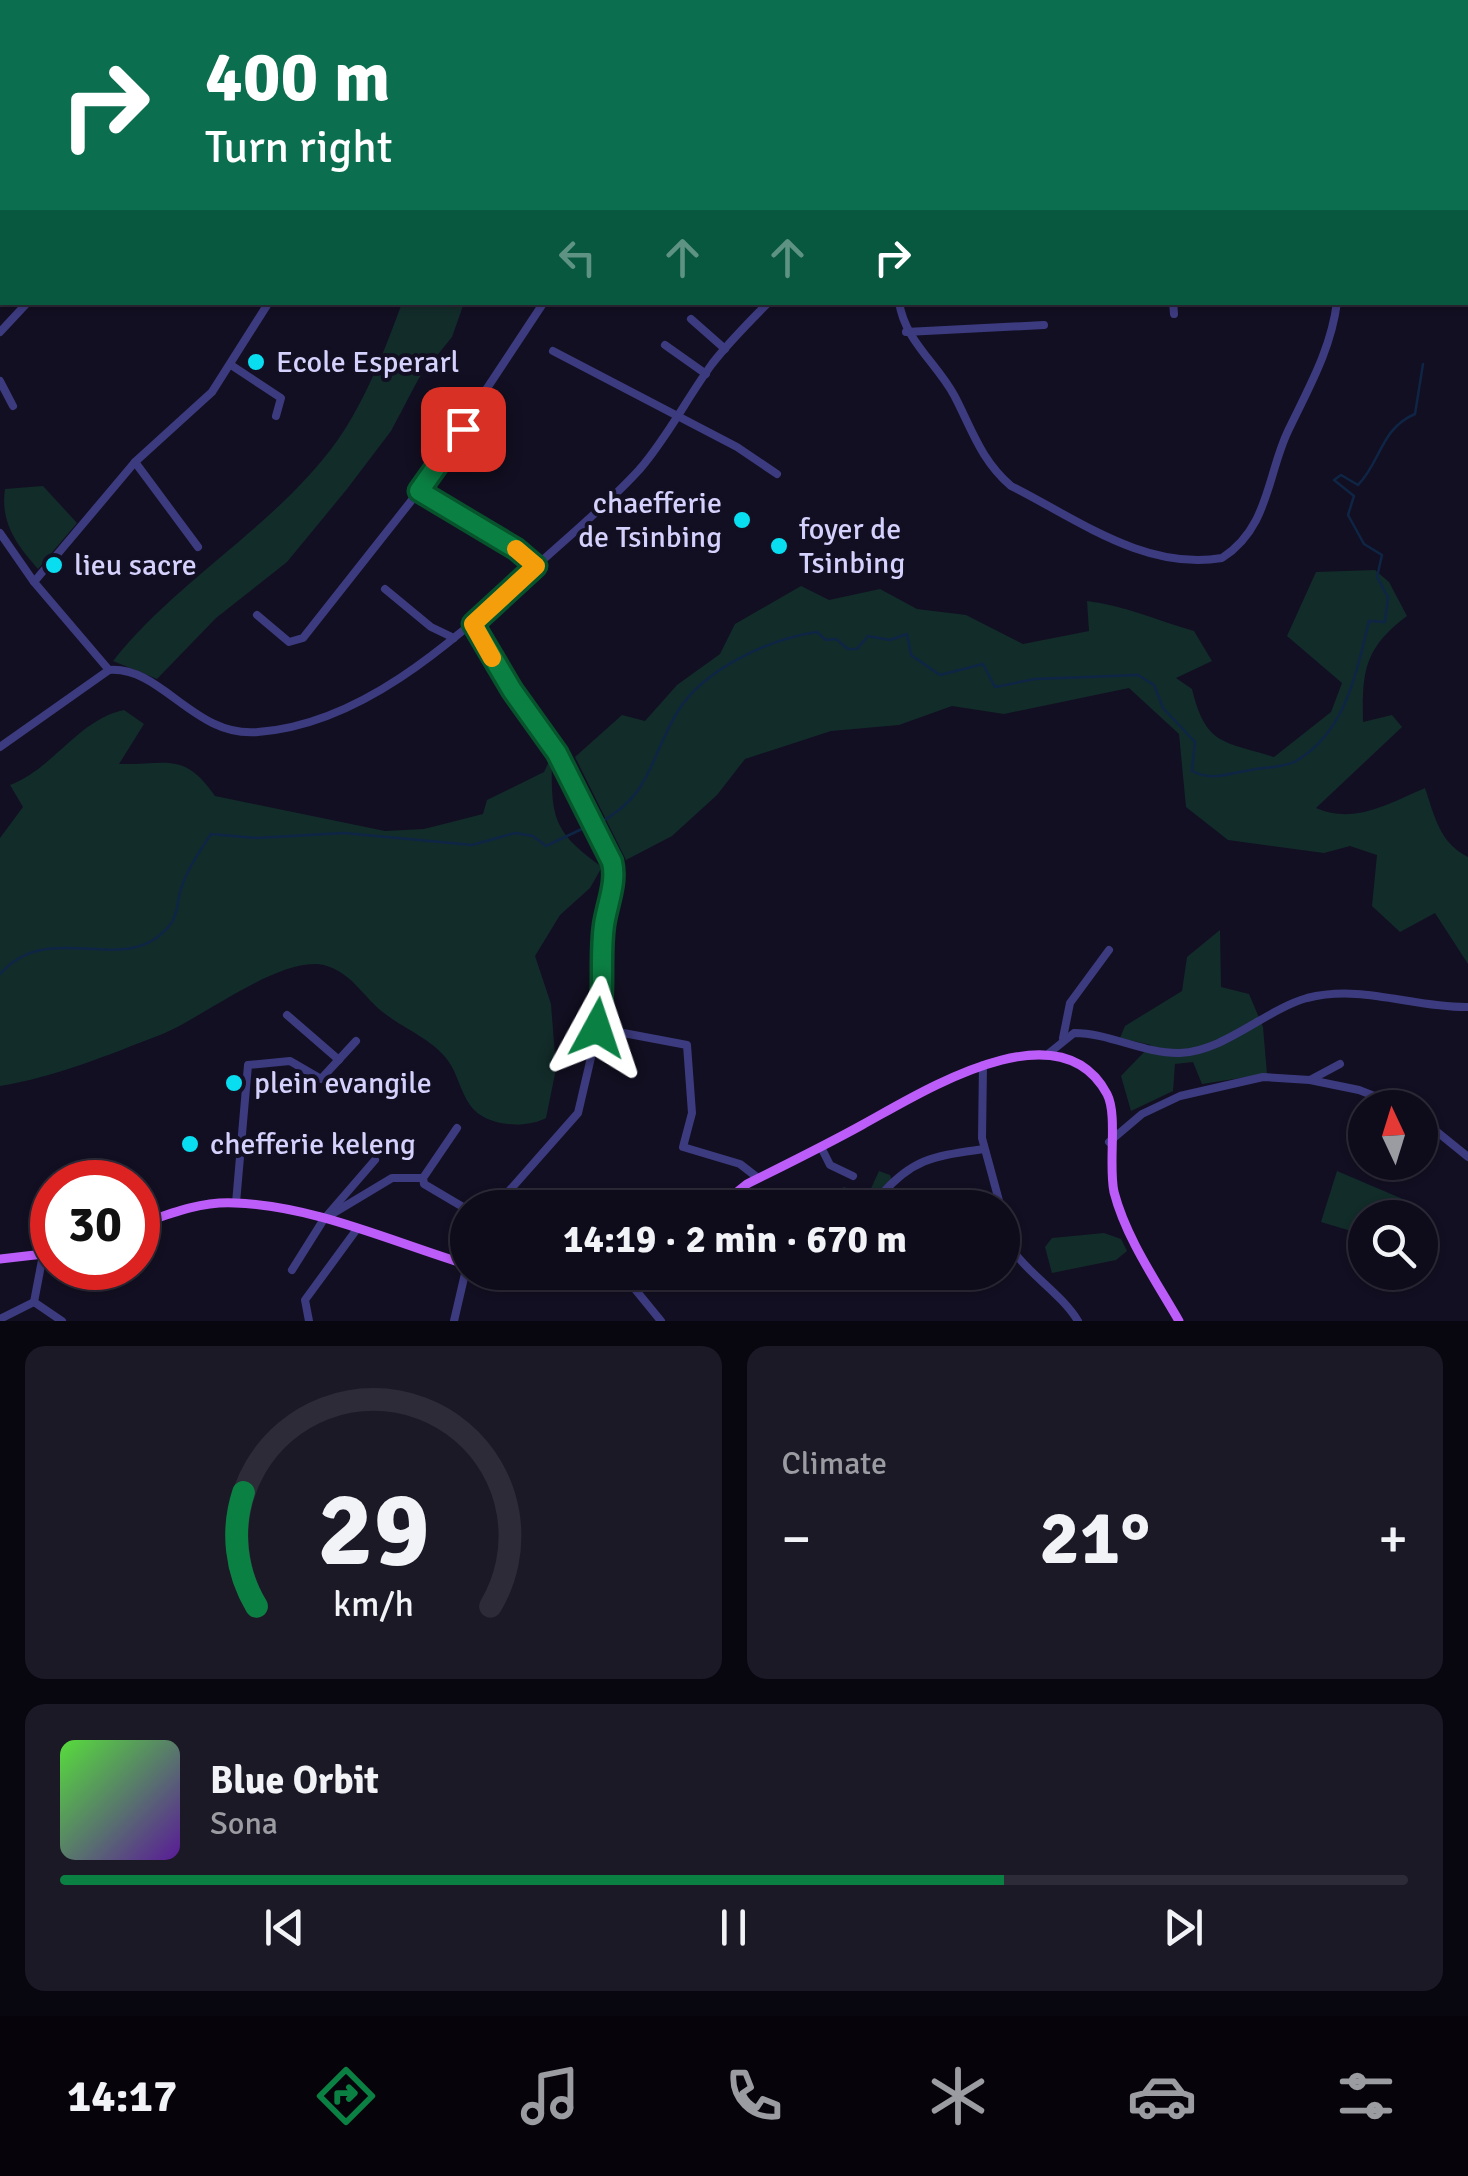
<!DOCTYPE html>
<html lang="en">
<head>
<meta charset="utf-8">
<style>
  body { margin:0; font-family:Signika,sans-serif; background:#1c1927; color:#f1f3f6; height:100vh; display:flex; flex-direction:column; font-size:38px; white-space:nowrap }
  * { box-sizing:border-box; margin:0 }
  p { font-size:32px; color:#9b9ba2 }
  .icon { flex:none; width:55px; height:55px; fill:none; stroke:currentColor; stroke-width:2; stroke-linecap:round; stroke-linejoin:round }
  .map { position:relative; height:1321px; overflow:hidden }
  .sheet { display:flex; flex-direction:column; gap:25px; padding:25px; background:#08060e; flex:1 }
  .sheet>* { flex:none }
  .banner { position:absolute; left:0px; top:0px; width:1470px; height:305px; box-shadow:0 2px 8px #0004,0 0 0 2px #2e2b39; background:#0b6e4f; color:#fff; overflow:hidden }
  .needle { width:65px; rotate:356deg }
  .fabs { position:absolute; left:1348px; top:1090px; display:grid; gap:20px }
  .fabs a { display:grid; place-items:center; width:90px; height:90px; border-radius:50%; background:#0e0b1a; box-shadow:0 2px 8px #0004,0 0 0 2px #2e2b39; font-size:50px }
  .speed { position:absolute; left:30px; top:1160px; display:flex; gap:20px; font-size:50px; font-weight:700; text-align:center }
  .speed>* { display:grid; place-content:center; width:130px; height:130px; border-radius:50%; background:#0e0b1a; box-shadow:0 2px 8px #0004,0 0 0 2px #2e2b39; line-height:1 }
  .speed .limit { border:15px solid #d22; background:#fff; color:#111 }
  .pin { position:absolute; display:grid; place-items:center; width:85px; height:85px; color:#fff; margin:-42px; border-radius:20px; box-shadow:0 5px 15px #0006 }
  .me { position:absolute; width:110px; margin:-55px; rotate:5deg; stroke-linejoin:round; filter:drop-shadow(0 0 8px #0008) }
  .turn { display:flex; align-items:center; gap:35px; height:210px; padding:0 40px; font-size:45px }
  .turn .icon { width:130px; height:130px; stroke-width:2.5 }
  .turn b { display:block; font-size:70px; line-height:85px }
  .lanes { display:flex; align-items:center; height:95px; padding:0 40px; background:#0003; justify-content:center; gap:50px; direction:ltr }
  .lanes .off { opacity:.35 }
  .big { font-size:75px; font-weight:700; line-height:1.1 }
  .sheet .card { flex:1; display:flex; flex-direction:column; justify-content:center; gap:15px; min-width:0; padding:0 35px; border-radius:20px; background:#1c1927 }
  .sheet .dial { align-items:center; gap:0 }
  .dial svg { height:260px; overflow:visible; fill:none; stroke:#2e2b39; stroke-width:7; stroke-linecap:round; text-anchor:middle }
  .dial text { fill:#f1f3f6; stroke:none }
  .song { display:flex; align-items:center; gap:30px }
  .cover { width:120px; height:120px; border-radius:15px; background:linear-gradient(135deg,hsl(110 70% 55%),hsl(270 70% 35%)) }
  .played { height:10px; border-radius:5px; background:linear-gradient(90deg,#0b8043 70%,#2e2b39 70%) }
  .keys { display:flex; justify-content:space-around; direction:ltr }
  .heat { display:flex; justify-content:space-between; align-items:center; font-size:55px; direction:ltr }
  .sheet .tiles { flex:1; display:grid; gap:25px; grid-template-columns:1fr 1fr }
  .card:last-child { grid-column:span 2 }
  .trip { position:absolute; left:450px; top:1190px; width:570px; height:100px; border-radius:50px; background:#0e0b1a; box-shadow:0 2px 8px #0004,0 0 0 2px #2e2b39; font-weight:700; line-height:100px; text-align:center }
  .menu { display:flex; height:160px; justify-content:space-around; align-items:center; background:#06040a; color:#9b9ba2 }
  .menu .icon { width:70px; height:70px }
  .menu .current { color:#0b8043 }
  .menu b { font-size:45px; color:#f1f3f6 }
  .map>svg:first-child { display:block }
  .green { fill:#122c2a }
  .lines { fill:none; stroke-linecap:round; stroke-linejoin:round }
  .stream { stroke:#0f2545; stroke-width:2.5 }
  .minor { stroke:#3d3b7f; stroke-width:8 }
  .major { stroke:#bc5df9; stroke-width:9 }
  .route-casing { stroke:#07532c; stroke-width:25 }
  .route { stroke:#0b8043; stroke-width:18 }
  .slow { stroke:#f59e0b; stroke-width:18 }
  .poi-dot { fill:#09def1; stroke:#120f22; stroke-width:4 }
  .labels { text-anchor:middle; stroke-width:8; stroke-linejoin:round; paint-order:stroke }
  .poi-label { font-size:30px; fill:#d5d1fd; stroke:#120f22; text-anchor:start }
</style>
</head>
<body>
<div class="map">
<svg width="1468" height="1321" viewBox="0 0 1468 1321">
  <rect width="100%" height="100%" fill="#120f22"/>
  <!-- green -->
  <g class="green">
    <path d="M402,303H464L452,337L419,378L391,431L347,489L287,562L216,618L157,679L113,661C178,579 275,527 337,441C366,400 385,349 402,303Z"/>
    <path d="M43,486L77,523L38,569C17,545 0,523 5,489Z"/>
    <path d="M1375,570L1389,582L1407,616C1364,648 1362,672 1363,722L1392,715L1402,727L1316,808C1354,825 1390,803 1425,788C1435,817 1439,842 1468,857V964L1435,913L1400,932L1372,906L1377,855L1350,846L1324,853L1228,840L1186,807L1179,734L1129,688L1004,714L952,706L899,725L831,731L745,759L717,795L672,836L626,860L575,757L622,715L645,721L677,685L720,654L735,624L801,586L829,600L880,589L917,609L966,615L1023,644L1089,631L1087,601C1126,606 1156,620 1194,631L1212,661L1176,678L1192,689C1206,747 1225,741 1274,757L1331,712L1342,683L1287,636L1316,572Z"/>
    <path d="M124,710L144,724L119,764C167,765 184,751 215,796L385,831L424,829L483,814L487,800L544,772L552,755C551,816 551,831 602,867L590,888L560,915L535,956L551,1004L556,1069L546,1118C526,1129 485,1127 470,1105C460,1091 457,1071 446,1058C431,1039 403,1028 384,1013C363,997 354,975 327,966C284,952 200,1020 160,1035C108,1055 55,1077 0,1086V838L23,807L10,785C53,769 79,719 124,710Z"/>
    <polygon points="1220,930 1221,987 1249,994 1263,1027 1267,1074 1202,1084 1193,1062 1175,1064 1173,1091 1131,1111 1121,1076 1151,1045 1120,1038 1125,1026 1182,991 1187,957"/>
    <polygon points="879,1171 890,1175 894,1187 882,1200 882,1207 842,1207 843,1187 869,1193"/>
    <polygon points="1337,1171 1405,1200 1404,1217 1365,1218 1361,1234 1321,1222"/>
    <polygon points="1104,1233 1121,1239 1127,1251 1116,1260 1052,1273 1045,1247 1052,1238"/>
  </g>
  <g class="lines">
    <!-- stream -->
    <g class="stream">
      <path d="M599,823C653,794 649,758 678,711C704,669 769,639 817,632L826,640L836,639L848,649H857L868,636L890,640L907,634L911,655L940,675L983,664L995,687L1035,679L1138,675L1154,685L1163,708L1195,742L1192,771C1213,782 1229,773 1251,770C1265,767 1284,768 1296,761C1346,732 1356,673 1369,621L1385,622L1388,597L1377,577L1382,555L1364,544L1348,515L1354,496L1334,480L1341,475L1358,485C1381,462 1380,429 1415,414L1423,364"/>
      <path d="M0,974C51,916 125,981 170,925C178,916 177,900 181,889C187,869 200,851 211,834L256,838L344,833L472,845L515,833L533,836L546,846L584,828"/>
    </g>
    <!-- minor -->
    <g class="minor">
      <polyline points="905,0 919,2"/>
      <polyline points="995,0 995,2"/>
      <polyline points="1150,0 1150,2"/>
      <polyline points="1308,0 1309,2"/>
      <polyline points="63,2 63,0"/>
      <polyline points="342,2 342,0"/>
      <polyline points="742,2 743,0"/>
      <polyline points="961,2 983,0"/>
      <polyline points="0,35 2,36"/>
      <path d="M899,302C905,341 936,362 954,395C972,429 980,459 1011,486C1077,519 1145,571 1222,558C1269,528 1267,475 1288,431C1308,389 1331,350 1337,302"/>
      <polyline points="1173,302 1174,314"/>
      <polyline points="691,319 725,349"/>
      <polyline points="0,332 28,302"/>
      <polyline points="906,332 1044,325"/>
      <polyline points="665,345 706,374"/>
      <polyline points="553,351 737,447 777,474"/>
      <polyline points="231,365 281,398 276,416"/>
      <polyline points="0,381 13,406"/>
      <polyline points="135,462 198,547"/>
      <polyline points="0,533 34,582 109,670"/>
      <polyline points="535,566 516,549 419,491 544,302"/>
      <polyline points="34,582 135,462 212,392 269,302"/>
      <polyline points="385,589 431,627 454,638"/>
      <polyline points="257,615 289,642 303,638 419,491"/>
      <polyline points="473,624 511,690 557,753 615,874 604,927 603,1006 578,1113 494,1208"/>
      <path d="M0,747L109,670C162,666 194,738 258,732C366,724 458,636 534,568C570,535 606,506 639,470C667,438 687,398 712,364C729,342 749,322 769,302"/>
      <polyline points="287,1015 339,1060"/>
      <polyline points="597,1028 687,1045 692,1113 683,1147 740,1164 758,1178"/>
      <polyline points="1063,1038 1070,1003 1109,950"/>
      <path d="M1048,1054L1074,1033C1110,1033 1144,1054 1180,1053C1225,1051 1265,1010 1307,998C1363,984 1413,1008 1468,1007"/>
      <polyline points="983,1065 982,1138 1001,1208"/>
      <polyline points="1310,1080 1359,1090 1405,1108"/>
      <polyline points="1420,1118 1468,1157"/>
      <polyline points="457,1128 423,1178 424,1184 468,1210"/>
      <polyline points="1109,1142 1142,1114 1180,1096 1263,1077 1310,1080 1340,1064"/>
      <polyline points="821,1147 830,1165 853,1176"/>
      <path d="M881,1195C914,1157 936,1156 984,1149"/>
      <polyline points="236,1203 248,1065 290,1061 321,1079 356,1041"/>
      <polyline points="332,1214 392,1178 423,1178"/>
      <path d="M1002,1224C1006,1262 1056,1285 1078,1321"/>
      <polyline points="43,1255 34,1302 62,1321"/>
      <polyline points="454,1261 468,1243"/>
      <polyline points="292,1270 324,1219 375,1160"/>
      <polyline points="621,1272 661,1321"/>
      <polyline points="0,1319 34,1302"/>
      <polyline points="309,1321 305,1300 357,1229"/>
      <polyline points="454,1321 467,1265"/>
    </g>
    <!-- major -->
    <g class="major">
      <path d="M717,1208L747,1184C785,1165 824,1146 862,1125C921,1093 1059,1004 1107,1094C1118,1115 1108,1164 1114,1192C1126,1238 1156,1281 1179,1321"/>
      <path d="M138,1225C169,1214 201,1201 235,1203C315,1206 392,1242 468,1265"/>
      <polyline points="0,1259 52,1253"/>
    </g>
  </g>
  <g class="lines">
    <defs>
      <path id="route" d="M463,429L419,491L516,549L536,566L473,624L512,690L557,753L612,862C617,883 607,904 604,925C599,960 606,995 597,1028"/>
    </defs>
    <!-- route casing -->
    <use href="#route" class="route-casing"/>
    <!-- route -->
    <use href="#route" class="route"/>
    <!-- slow -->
    <polyline class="slow" points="492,658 473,624 536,566 516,549"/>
  </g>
  <!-- markers -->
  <g class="poi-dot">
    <circle cx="256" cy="362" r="10"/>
    <circle cx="742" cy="520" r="10"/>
    <circle cx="779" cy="546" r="10"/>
    <circle cx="54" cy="565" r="10"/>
    <circle cx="234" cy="1083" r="10"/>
    <circle cx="190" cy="1144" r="10"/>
  </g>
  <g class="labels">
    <!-- poi labels -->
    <g class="poi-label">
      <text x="276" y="372">Ecole Esperarl</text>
      <text x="722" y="513" text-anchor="end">chaefferie<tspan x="722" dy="34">de Tsinbing</tspan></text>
      <text x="799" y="539">foyer de<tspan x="799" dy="34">Tsinbing</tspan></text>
      <text x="74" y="575">lieu sacre</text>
      <text x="254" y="1093">plein evangile</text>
      <text x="210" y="1154">chefferie keleng</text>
    </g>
  </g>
</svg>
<div class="fabs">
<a><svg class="needle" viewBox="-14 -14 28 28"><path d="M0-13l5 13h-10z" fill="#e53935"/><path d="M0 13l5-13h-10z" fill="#9b9ba2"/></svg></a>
<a><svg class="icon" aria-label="search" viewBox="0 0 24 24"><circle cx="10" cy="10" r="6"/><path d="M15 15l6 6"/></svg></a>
</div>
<div class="speed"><div class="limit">30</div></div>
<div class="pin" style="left:463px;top:429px;background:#d93025"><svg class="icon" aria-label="arrive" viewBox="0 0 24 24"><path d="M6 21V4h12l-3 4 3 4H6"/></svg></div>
<svg class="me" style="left:597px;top:1028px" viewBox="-20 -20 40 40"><path d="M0-17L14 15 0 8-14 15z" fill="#0b8043" stroke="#fff" stroke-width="4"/></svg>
<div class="trip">14:19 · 2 min · 670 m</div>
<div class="banner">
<div class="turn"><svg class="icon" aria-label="right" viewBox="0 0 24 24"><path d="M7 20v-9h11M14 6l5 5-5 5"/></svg><div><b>400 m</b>Turn right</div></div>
<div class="lanes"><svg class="icon off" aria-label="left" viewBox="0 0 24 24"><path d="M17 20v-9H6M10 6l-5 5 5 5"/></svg><svg class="icon off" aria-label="ahead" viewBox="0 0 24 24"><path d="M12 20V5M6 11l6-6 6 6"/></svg><svg class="icon off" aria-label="ahead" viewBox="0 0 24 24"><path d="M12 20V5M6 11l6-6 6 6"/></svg><svg class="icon" aria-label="right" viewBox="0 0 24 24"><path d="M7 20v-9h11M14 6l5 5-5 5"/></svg></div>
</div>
</div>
<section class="sheet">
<div class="tiles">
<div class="card dial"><svg viewBox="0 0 100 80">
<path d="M14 69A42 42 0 1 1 86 69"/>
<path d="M14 69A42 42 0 0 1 10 34" stroke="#0b8043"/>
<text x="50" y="56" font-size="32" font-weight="700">29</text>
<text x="50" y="72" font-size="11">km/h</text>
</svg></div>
<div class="card"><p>Climate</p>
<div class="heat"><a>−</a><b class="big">21°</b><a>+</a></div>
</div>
<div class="card">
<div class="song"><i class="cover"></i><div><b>Blue Orbit</b><p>Sona</p></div></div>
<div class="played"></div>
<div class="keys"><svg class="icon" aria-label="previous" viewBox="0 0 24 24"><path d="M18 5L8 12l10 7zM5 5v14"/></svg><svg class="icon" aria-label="pause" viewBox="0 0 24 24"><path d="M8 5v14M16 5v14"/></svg><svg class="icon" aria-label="next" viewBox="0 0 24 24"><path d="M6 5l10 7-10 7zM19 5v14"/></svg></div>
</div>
</div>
</section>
<nav class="menu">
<b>14:17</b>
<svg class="icon current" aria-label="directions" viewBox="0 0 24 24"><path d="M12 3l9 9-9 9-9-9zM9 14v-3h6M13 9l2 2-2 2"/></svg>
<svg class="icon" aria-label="music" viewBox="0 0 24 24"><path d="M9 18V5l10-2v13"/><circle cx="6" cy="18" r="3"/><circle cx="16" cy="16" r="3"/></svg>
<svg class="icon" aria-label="phone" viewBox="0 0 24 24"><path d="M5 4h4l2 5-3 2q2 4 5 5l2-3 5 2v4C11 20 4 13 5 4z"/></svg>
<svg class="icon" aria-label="climate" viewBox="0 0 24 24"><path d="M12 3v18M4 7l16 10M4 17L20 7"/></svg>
<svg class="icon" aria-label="car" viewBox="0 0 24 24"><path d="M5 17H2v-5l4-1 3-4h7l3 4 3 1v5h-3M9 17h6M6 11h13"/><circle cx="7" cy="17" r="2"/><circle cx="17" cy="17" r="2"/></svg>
<svg class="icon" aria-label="filters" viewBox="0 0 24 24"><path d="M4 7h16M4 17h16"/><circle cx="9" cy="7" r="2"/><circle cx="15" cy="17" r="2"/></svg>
</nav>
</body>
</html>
